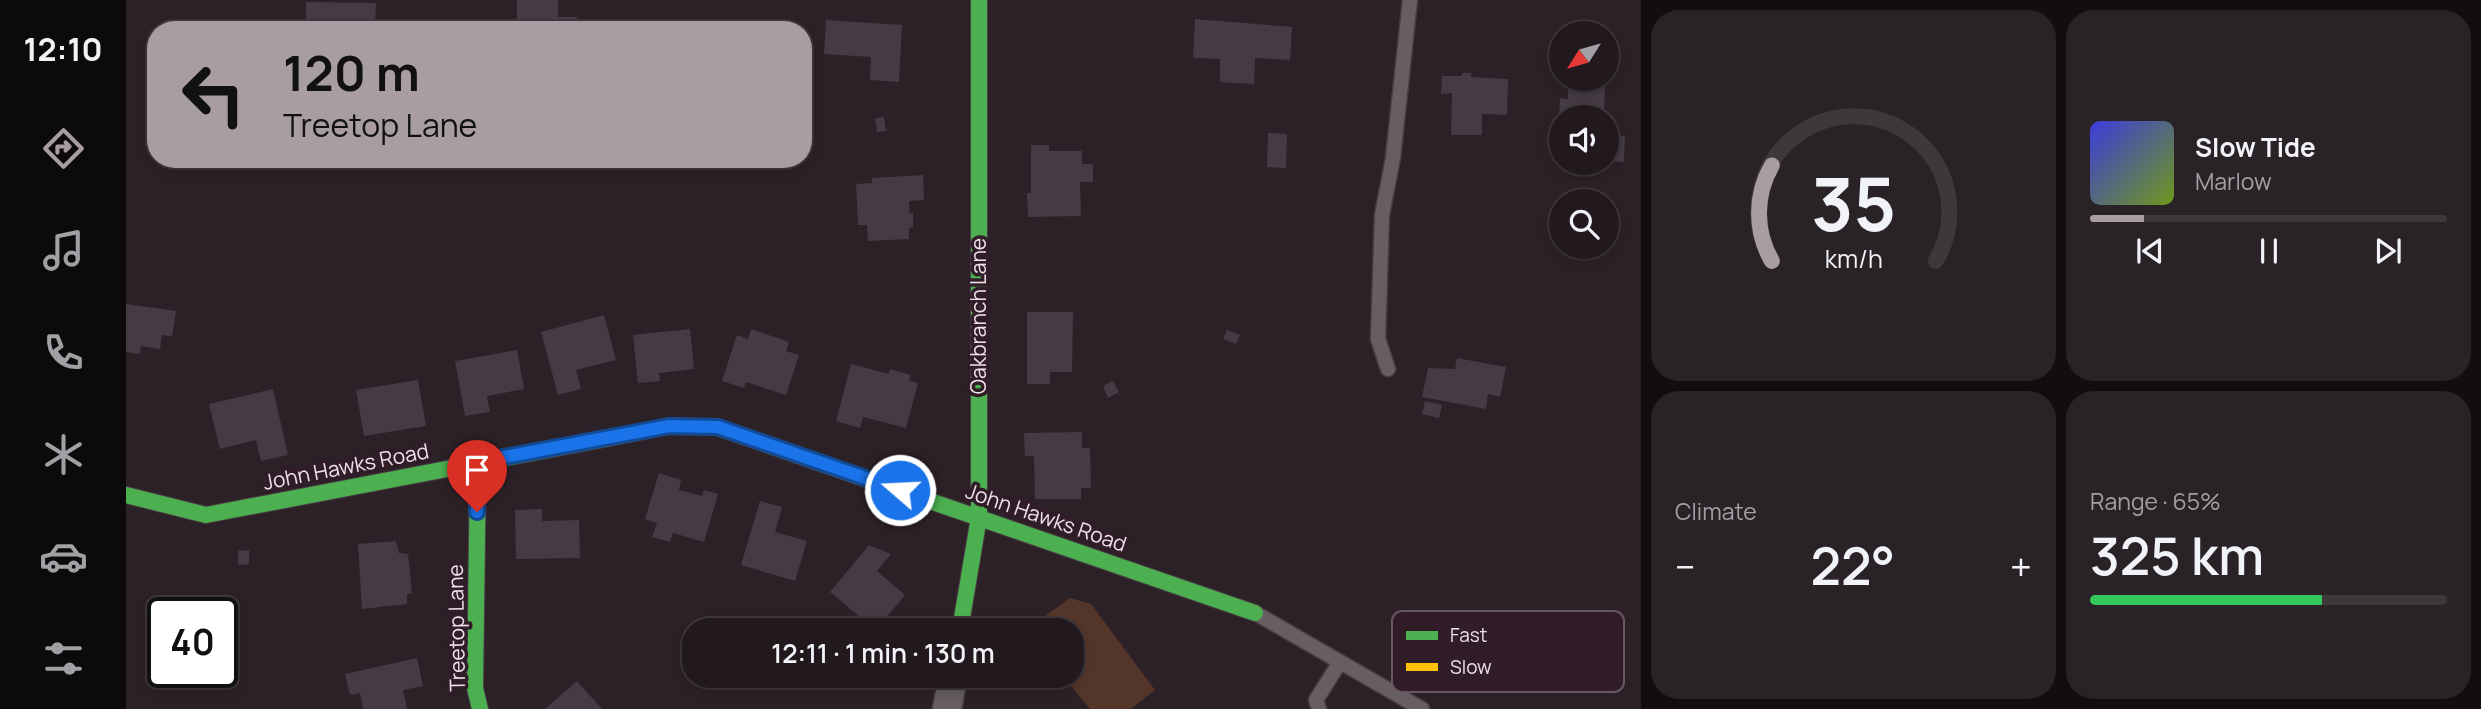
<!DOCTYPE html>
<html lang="en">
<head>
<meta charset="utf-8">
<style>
  body { margin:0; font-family:Manrope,sans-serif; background:#292226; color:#f1f3f6; height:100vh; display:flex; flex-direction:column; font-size:26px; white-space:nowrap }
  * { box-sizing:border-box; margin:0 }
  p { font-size:23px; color:#a2a0a4 }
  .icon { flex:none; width:38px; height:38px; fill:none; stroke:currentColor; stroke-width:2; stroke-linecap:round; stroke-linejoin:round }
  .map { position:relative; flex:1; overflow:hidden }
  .details { display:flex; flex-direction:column; gap:10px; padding:10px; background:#120e10; width:840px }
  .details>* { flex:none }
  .guide { position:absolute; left:21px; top:21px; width:665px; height:147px; border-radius:28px; box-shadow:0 4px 10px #0003,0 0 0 2px #3e383b; background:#a99da4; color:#111; overflow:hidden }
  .needle { width:46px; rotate:233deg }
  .tools { position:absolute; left:1423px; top:21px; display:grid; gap:14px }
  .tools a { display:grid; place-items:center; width:70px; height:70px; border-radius:50%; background:#21191d; box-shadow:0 4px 10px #0003,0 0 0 2px #3e383b; font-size:35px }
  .speed { position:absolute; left:21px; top:597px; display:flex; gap:14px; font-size:35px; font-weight:700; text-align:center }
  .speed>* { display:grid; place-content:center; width:91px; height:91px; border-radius:50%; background:#21191d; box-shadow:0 4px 10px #0003,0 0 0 2px #3e383b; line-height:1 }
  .speed .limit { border:4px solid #111; border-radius:10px; background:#fff; color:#111 }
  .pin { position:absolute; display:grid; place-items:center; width:60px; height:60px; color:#fff; margin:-72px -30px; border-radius:50% 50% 50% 0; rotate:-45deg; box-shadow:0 0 7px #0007 }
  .pin .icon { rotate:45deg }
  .me { position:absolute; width:77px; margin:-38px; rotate:289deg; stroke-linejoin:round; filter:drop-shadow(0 0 5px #0008) }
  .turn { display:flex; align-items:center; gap:24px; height:147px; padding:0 21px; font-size:32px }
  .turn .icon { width:91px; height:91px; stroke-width:2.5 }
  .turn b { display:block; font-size:49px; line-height:60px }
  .big { font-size:52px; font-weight:600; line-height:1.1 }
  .details .widget { flex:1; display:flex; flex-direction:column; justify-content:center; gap:10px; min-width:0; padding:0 24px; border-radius:28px; background:#292226 }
  .details .dial { align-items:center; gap:0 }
  .dial svg { height:182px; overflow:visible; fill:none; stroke:#3e383b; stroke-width:7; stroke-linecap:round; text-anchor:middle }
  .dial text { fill:#f1f3f6; stroke:none }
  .song { display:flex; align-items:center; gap:21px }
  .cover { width:84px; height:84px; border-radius:10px; background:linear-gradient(135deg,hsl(240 70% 55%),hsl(80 70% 35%)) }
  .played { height:7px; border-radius:4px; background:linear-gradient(90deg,#a99da4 15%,#3e383b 15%) }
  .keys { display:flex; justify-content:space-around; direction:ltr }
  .heat { display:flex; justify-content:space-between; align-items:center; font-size:38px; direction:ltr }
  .charge { height:10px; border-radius:5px; background:linear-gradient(90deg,#34c759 65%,#3e383b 0) }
  .details .tiles { flex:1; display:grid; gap:10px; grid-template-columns:repeat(2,1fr) }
  .trip { position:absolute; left:556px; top:618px; width:402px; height:70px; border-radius:28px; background:#21191d; box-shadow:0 4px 10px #0003,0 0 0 2px #3e383b; font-weight:600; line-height:70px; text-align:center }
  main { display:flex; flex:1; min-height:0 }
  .menu { display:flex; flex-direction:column; width:126px; justify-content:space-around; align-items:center; background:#0d0a0c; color:#a2a0a4 }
  .menu .icon { width:49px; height:49px }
  .menu .selected { color:#a99da4 }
  .menu b { font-size:32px; color:#f1f3f6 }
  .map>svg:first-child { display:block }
  .green { fill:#54352a }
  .building { fill:#453b45 }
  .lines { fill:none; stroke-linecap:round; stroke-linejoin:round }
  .lane-casing { stroke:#473e43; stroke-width:17 }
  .street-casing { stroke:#473e43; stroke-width:31 }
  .fast-casing { stroke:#473e43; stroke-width:18 }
  .slow-casing { stroke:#473e43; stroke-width:18 }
  .lane { stroke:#675e62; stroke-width:14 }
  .street { stroke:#675e62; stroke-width:28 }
  .fast { stroke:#4caf50; stroke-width:16 }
  .slow { stroke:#ffc107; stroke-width:16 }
  .route-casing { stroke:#114b97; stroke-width:18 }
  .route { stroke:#1a73e8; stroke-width:12 }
  .labels { text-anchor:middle; stroke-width:7; stroke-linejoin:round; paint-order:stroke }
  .street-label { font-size:21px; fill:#ede0e7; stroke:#301d28 }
  .key { fill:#301d28; stroke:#695861; stroke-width:2 }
  .key-label { font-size:19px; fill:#ede0e7 }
</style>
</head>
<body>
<main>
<nav class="menu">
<b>12:10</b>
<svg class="icon selected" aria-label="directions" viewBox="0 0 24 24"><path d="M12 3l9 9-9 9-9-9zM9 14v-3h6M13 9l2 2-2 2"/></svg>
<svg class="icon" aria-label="music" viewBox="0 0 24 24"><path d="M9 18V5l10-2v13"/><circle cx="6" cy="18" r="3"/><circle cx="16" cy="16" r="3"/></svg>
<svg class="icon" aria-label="phone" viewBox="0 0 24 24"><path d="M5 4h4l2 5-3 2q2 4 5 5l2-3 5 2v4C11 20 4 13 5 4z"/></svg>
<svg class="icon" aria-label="climate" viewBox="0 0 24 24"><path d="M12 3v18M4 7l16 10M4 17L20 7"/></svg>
<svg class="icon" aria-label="car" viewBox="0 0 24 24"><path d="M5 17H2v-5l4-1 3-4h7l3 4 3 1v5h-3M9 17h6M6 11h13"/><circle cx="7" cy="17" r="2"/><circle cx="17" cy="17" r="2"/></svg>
<svg class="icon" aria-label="filters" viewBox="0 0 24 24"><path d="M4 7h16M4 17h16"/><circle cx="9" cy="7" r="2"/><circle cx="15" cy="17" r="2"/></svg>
</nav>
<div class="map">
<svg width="1515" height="709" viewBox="0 0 1515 709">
  <rect width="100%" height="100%" fill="#2c2127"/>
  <!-- green -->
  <polygon class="green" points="944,598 965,604 1029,690 1005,709 964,709 937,676 947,676 947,630 910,630 915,619"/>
  <!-- building -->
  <g class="building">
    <polygon points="391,0 432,0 432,17 451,17 451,30 377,30 377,19 391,19"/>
    <polygon points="180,2 250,3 249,22 263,22 263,30 180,30"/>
    <polygon points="1069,19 1166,27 1164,60 1129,58 1128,84 1094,82 1094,59 1067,58"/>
    <polygon points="700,20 776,25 773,82 744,80 745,57 698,54"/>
    <polygon points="1336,73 1345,73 1345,77 1382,79 1381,115 1356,114 1356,135 1325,135 1326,93 1315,94 1316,76 1336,76"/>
    <polygon points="1442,79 1466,79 1466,85 1479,85 1478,117 1433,116 1434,98 1442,99"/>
    <rect x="677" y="101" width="9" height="27"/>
    <polygon points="758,117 760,131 751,132 749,118"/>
    <polygon points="1142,133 1161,134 1160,168 1141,167"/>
    <polygon points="1480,135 1499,136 1498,162 1480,161"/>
    <polygon points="905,145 923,145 923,151 956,151 956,164 967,164 967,182 954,182 955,216 902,217 901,193 905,193"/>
    <polygon points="797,175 798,200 783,201 784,214 787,212 787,227 783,228 783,239 742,241 741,225 732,225 730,184 746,183 746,178"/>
    <polygon points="0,304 50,311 46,336 36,335 34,349 15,346 14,354 0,352"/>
    <polygon points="901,312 947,312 946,372 924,372 924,384 901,384"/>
    <polygon points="478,315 490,360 450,370 455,389 432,395 415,332"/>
    <polygon points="564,329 568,369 533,373 534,381 512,383 507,335"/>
    <polygon points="625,329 663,342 660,351 673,355 660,395 620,382 618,388 596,381 611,335 622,339"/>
    <polygon points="1101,330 1114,335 1110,344 1097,339"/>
    <polygon points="391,350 398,389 361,396 364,412 339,416 329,361"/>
    <polygon points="1331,358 1380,367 1374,397 1362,394 1360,409 1296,397 1302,368 1329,369"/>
    <polygon points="725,364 763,374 764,369 785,375 783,381 792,383 780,428 737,417 734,428 710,421"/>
    <polygon points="292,380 300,426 238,436 230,390"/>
    <polygon points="987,381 993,392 982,398 977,386"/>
    <polygon points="147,389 162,455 135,461 130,440 94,449 83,404"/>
    <polygon points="1299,401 1316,405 1313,418 1296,414"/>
    <polygon points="956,432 956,448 964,448 965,488 955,488 955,499 909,499 908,456 899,456 898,433"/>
    <polygon points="533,473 555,480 553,490 576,496 578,490 592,494 578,542 547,533 544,542 526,537 531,523 519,519"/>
    <polygon points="634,501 656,507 649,532 681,541 669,581 615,565"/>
    <polygon points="416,509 416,521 453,520 454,558 390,559 389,510"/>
    <polygon points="270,541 273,553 282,554 286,593 281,594 281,604 236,609 232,544"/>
    <polygon points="743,545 765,554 751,571 779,595 750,630 704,592"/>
    <polygon points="123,550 123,564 112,565 112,551"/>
    <polygon points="291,658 297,686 277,690 281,709 237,709 234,693 224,695 219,674"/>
    <polygon points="451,681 476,709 419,709"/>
  </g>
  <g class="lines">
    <defs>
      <g id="lane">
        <polyline points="1262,369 1252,339 1256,215 1267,158 1284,0"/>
        <polyline points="1131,614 1296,709"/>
        <polyline points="1193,709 1190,700 1214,662"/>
      </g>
      <polyline id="street" points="821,709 827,676"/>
      <g id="fast">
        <polyline points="352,462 349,688 354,709"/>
        <polyline points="772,490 1129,613"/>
        <polyline points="0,495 80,515 478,439"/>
        <polyline points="834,630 853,517 853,0"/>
      </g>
      <polyline id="slow" points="478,439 543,426 591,427 772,490"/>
    </defs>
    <!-- lane casing -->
    <use href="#lane" class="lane-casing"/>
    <!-- street casing -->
    <use href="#street" class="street-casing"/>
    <!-- fast casing -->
    <use href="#fast" class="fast-casing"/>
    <!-- slow casing -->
    <use href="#slow" class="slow-casing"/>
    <!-- lane -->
    <use href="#lane" class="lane"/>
    <!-- street -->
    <use href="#street" class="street"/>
    <!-- fast -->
    <use href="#fast" class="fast"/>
    <!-- slow -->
    <use href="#slow" class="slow"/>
  </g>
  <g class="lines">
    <defs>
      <polyline id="route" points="351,512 352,462 543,426 592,427 774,490"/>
    </defs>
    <!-- route casing -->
    <use href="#route" class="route-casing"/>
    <!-- route -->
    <use href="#route" class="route"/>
  </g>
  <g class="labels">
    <!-- street labels -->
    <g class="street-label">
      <text transform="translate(853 316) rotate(-90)" y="7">Oakbranch Lane</text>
      <text transform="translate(220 467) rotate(-11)" y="7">John Hawks Road</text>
      <text transform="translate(920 518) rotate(19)" y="7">John Hawks Road</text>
      <text transform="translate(331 628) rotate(-91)" y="7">Treetop Lane</text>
    </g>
  </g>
  <!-- legend -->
  <rect x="1266" y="611" width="232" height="81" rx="10" class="key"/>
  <rect x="1280" y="631" width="32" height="9" fill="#4caf50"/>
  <rect x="1280" y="663" width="32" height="8" fill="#ffc107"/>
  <g class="key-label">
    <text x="1324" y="642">Fast</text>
    <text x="1324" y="674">Slow</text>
  </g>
</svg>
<div class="tools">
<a><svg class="needle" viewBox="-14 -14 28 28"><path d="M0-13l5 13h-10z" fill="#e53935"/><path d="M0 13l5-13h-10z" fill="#a2a0a4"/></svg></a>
<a><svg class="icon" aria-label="sound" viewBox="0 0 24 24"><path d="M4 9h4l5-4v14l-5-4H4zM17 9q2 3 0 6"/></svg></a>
<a><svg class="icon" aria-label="search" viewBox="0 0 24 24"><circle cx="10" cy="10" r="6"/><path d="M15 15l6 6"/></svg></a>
</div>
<div class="speed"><div class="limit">40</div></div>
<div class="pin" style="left:351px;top:512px;background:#d93025"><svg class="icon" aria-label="arrive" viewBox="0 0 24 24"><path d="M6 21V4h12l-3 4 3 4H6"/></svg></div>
<svg class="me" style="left:774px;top:490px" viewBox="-20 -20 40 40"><circle r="17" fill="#1a73e8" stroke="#fff" stroke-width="3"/><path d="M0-11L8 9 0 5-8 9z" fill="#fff"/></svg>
<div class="trip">12:11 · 1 min · 130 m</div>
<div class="guide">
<div class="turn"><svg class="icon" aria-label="left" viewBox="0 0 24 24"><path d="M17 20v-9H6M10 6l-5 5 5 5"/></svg><div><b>120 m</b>Treetop Lane</div></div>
</div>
</div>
<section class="details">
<div class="tiles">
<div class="widget dial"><svg viewBox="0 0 100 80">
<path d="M14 69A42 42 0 1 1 86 69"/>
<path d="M14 69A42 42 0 0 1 14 27" stroke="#a99da4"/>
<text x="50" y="56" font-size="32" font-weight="700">35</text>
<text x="50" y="72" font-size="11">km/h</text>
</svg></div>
<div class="widget">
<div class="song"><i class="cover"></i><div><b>Slow Tide</b><p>Marlow</p></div></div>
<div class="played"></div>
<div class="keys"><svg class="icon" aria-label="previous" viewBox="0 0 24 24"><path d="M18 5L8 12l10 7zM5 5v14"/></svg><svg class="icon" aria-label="pause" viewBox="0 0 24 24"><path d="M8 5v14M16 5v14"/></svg><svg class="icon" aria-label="next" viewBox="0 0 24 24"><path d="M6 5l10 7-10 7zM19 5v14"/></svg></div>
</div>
<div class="widget"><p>Climate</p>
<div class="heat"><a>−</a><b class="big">22°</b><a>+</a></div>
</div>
<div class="widget"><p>Range · 65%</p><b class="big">325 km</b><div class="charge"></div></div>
</div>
</section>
</main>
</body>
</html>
